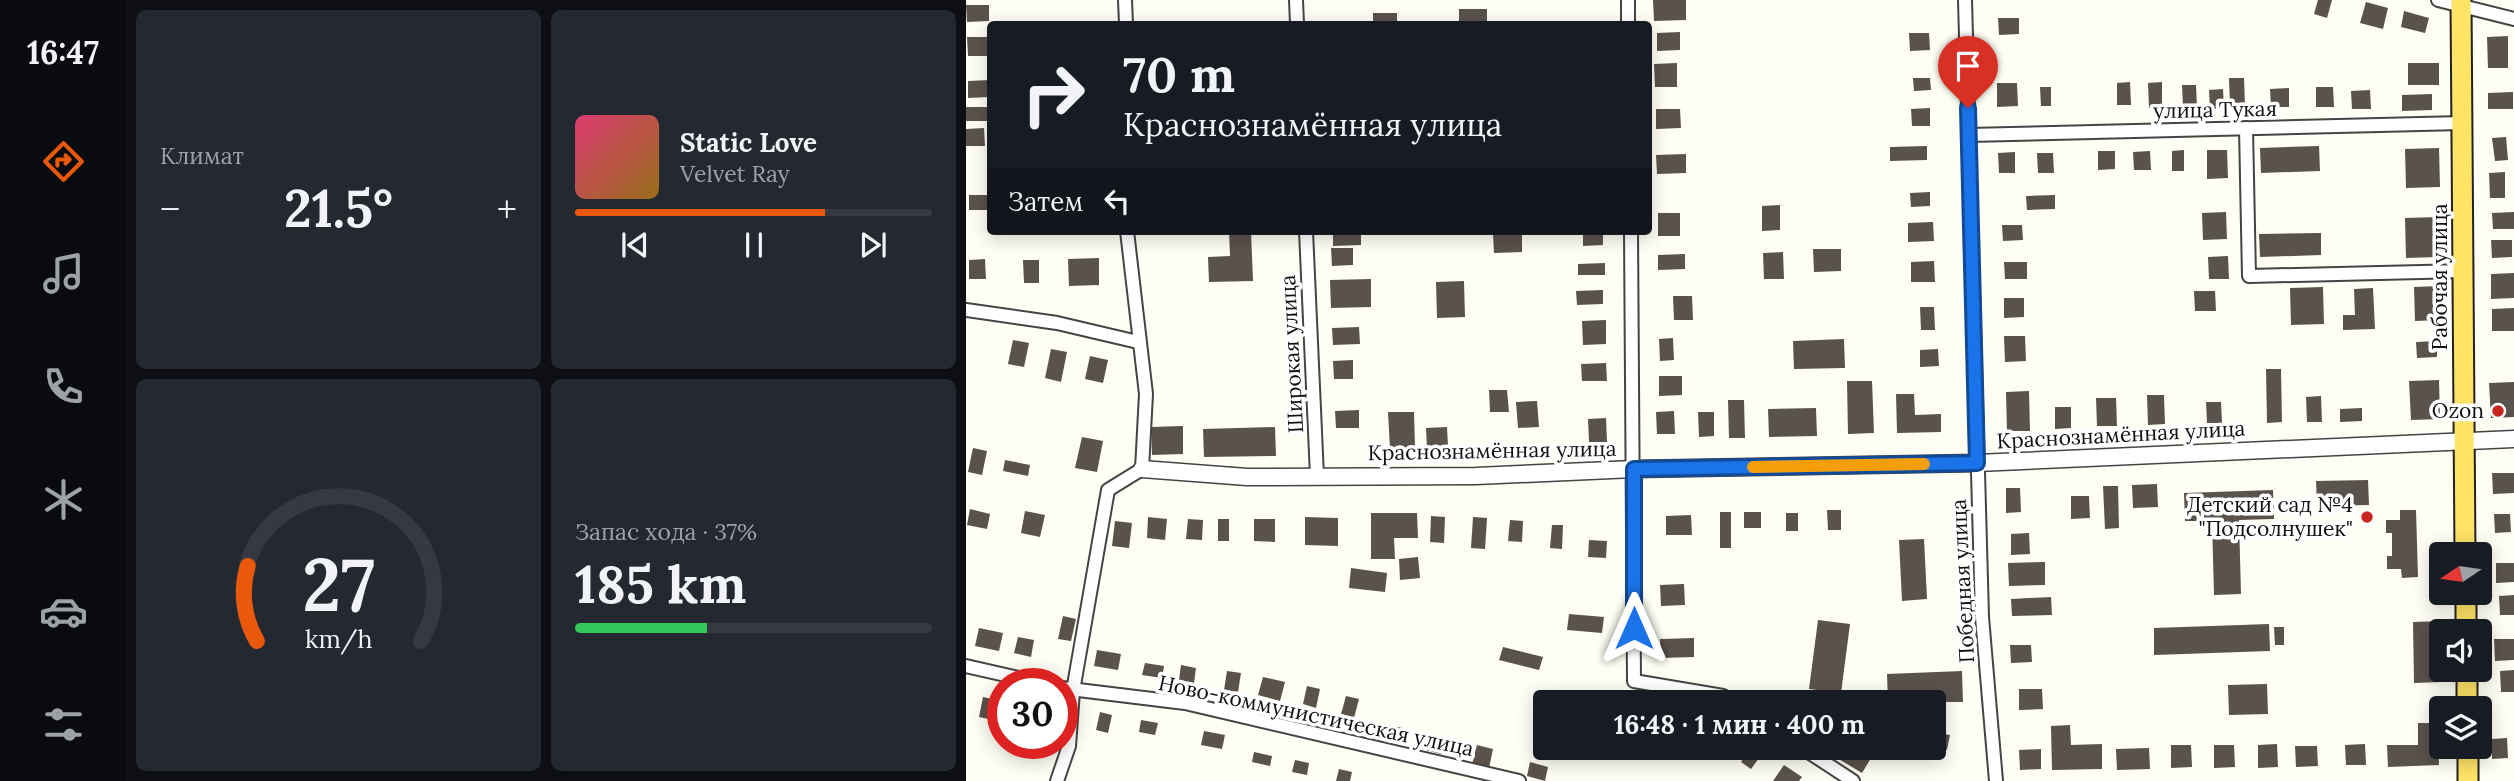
<!DOCTYPE html>
<html lang="ru">
<head>
<meta charset="utf-8">
<style>
  body { margin:0; font-family:Lora,serif; background:#242831; color:#f1f3f6; height:100vh; display:flex; flex-direction:column; font-size:26px; white-space:nowrap }
  * { box-sizing:border-box; margin:0 }
  p { font-size:23px; color:#9ea1a6 }
  .icon { flex:none; width:38px; height:38px; fill:none; stroke:currentColor; stroke-width:2; stroke-linecap:round; stroke-linejoin:round }
  .map { position:relative; flex:1; overflow:hidden }
  .side { display:flex; flex-direction:column; gap:10px; padding:10px; background:#0d0f14; width:840px }
  .side>* { flex:none }
  .guide { position:absolute; left:21px; top:21px; width:665px; height:214px; border-radius:7px; box-shadow:0 4px 18px #0003; background:#171b24; color:#f1f3f6; overflow:hidden }
  .needle { width:46px; rotate:257deg }
  .controls { position:absolute; left:1463px; top:542px; display:grid; gap:14px }
  .controls a { display:grid; place-items:center; width:63px; height:63px; border-radius:7px; background:#171b24; box-shadow:0 4px 18px #0003; font-size:35px }
  .speed { position:absolute; left:21px; top:668px; display:flex; gap:14px; font-size:35px; font-weight:700; text-align:center }
  .speed>* { display:grid; place-content:center; width:91px; height:91px; border-radius:50%; background:#171b24; box-shadow:0 4px 18px #0003; line-height:1 }
  .speed .limit { border:10px solid #d22; background:#fff; color:#111 }
  .pin { position:absolute; display:grid; place-items:center; width:60px; height:60px; color:#fff; margin:-72px -30px; border-radius:50% 50% 50% 0; rotate:-45deg; box-shadow:0 0 7px #0007 }
  .pin .icon { rotate:45deg }
  .me { position:absolute; width:77px; margin:-38px; rotate:0deg; stroke-linejoin:round; filter:drop-shadow(0 0 5px #0008) }
  .turn { display:flex; align-items:center; gap:24px; height:147px; padding:0 21px; font-size:32px }
  .turn .icon { width:91px; height:91px; stroke-width:2.5 }
  .turn b { display:block; font-size:49px; line-height:60px }
  .then { display:flex; align-items:center; height:66px; padding:0 21px; background:#0003; gap:14px; font-size:26px }
  .big { font-size:52px; font-weight:700; line-height:1.1 }
  .side .tile { flex:1; display:flex; flex-direction:column; justify-content:center; gap:10px; min-width:0; padding:0 24px; border-radius:10px; background:#242831 }
  .side .dial { align-items:center; gap:0 }
  .dial svg { height:182px; overflow:visible; fill:none; stroke:#363941; stroke-width:7; stroke-linecap:round; text-anchor:middle }
  .dial text { fill:#f1f3f6; stroke:none }
  .song { display:flex; align-items:center; gap:21px }
  .cover { width:84px; height:84px; border-radius:10px; background:linear-gradient(135deg,hsl(340 70% 55%),hsl(40 70% 35%)) }
  .played { height:7px; border-radius:4px; background:linear-gradient(90deg,#ea580c 70%,#363941 70%) }
  .keys { display:flex; justify-content:space-around; direction:ltr }
  .heat { display:flex; justify-content:space-between; align-items:center; font-size:38px; direction:ltr }
  .charge { height:10px; border-radius:5px; background:linear-gradient(90deg,#34c759 37%,#363941 0) }
  .side .tiles { flex:1; display:grid; gap:10px; grid-template-columns:repeat(2,1fr) }
  .trip { position:absolute; left:567px; top:690px; width:413px; height:70px; border-radius:7px; background:#171b24; box-shadow:0 4px 18px #0003; font-weight:700; line-height:70px; text-align:center }
  main { display:flex; flex:1; min-height:0 }
  .menu { display:flex; flex-direction:column; width:126px; justify-content:space-around; align-items:center; background:#090b0e; color:#9ea1a6 }
  .menu .icon { width:49px; height:49px }
  .menu .selected { color:#ea580c }
  .menu b { font-size:32px; color:#f1f3f6 }
  .map>svg:first-child { display:block }
  .building { fill:#5a524c }
  .lines { fill:none; stroke-linecap:round; stroke-linejoin:round }
  .minor-casing { stroke:#444; stroke-width:16 }
  .tertiary-casing { stroke:#444; stroke-width:19 }
  .primary-casing { stroke:#222; stroke-width:23 }
  .minor { stroke:#fff; stroke-width:12 }
  .tertiary { stroke:#fff; stroke-width:16 }
  .primary { stroke:#fde366; stroke-width:19 }
  .route-casing { stroke:#114b97; stroke-width:18 }
  .route { stroke:#1a73e8; stroke-width:12 }
  .slow { stroke:#f59e0b; stroke-width:12 }
  .poi-dot { fill:#c82521; stroke:#fff; stroke-width:2.5 }
  .labels { text-anchor:middle; stroke-width:7; stroke-linejoin:round; paint-order:stroke }
  .street-label { font-size:21px; fill:#111; stroke:#fff }
  .poi-label { font-size:21px; fill:#111; stroke:#fff; text-anchor:end }
</style>
</head>
<body>
<main>
<nav class="menu">
<b>16:47</b>
<svg class="icon selected" aria-label="directions" viewBox="0 0 24 24"><path d="M12 3l9 9-9 9-9-9zM9 14v-3h6M13 9l2 2-2 2"/></svg>
<svg class="icon" aria-label="music" viewBox="0 0 24 24"><path d="M9 18V5l10-2v13"/><circle cx="6" cy="18" r="3"/><circle cx="16" cy="16" r="3"/></svg>
<svg class="icon" aria-label="phone" viewBox="0 0 24 24"><path d="M5 4h4l2 5-3 2q2 4 5 5l2-3 5 2v4C11 20 4 13 5 4z"/></svg>
<svg class="icon" aria-label="climate" viewBox="0 0 24 24"><path d="M12 3v18M4 7l16 10M4 17L20 7"/></svg>
<svg class="icon" aria-label="car" viewBox="0 0 24 24"><path d="M5 17H2v-5l4-1 3-4h7l3 4 3 1v5h-3M9 17h6M6 11h13"/><circle cx="7" cy="17" r="2"/><circle cx="17" cy="17" r="2"/></svg>
<svg class="icon" aria-label="filters" viewBox="0 0 24 24"><path d="M4 7h16M4 17h16"/><circle cx="9" cy="7" r="2"/><circle cx="15" cy="17" r="2"/></svg>
</nav>
<section class="side">
<div class="tiles">
<div class="tile"><p>Климат</p>
<div class="heat"><a>−</a><b class="big">21.5°</b><a>+</a></div>
</div>
<div class="tile">
<div class="song"><i class="cover"></i><div><b>Static Love</b><p>Velvet Ray</p></div></div>
<div class="played"></div>
<div class="keys"><svg class="icon" aria-label="previous" viewBox="0 0 24 24"><path d="M18 5L8 12l10 7zM5 5v14"/></svg><svg class="icon" aria-label="pause" viewBox="0 0 24 24"><path d="M8 5v14M16 5v14"/></svg><svg class="icon" aria-label="next" viewBox="0 0 24 24"><path d="M6 5l10 7-10 7zM19 5v14"/></svg></div>
</div>
<div class="tile dial"><svg viewBox="0 0 100 80">
<path d="M14 69A42 42 0 1 1 86 69"/>
<path d="M14 69A42 42 0 0 1 10 36" stroke="#ea580c"/>
<text x="50" y="56" font-size="32" font-weight="700">27</text>
<text x="50" y="72" font-size="11">km/h</text>
</svg></div>
<div class="tile"><p>Запас хода · 37%</p><b class="big">185 km</b><div class="charge"></div></div>
</div>
</section>
<div class="map">
<svg width="1548" height="781" viewBox="0 0 1548 781">
  <rect width="100%" height="100%" fill="#fffef4"/>
  <!-- building -->
  <g class="building">
    <polygon points="687,0 720,0 720,20 688,21"/>
    <polygon points="1352,0 1366,0 1361,18 1348,14"/>
    <polygon points="1400,2 1422,8 1417,29 1394,23"/>
    <polygon points="0,5 23,5 23,21 1,22"/>
    <rect x="493" y="9" width="28" height="15"/>
    <polygon points="1438,11 1463,18 1459,33 1435,27"/>
    <rect x="407" y="13" width="24" height="11"/>
    <polygon points="1032,18 1053,18 1053,34 1033,35"/>
    <polygon points="714,32 714,50 691,51 691,33"/>
    <polygon points="943,33 963,33 964,50 944,51"/>
    <polygon points="1542,36 1542,68 1522,68 1521,37"/>
    <polygon points="1,37 23,37 23,56 2,56"/>
    <polygon points="711,63 711,87 689,87 688,64"/>
    <rect x="1442" y="63" width="31" height="22"/>
    <polygon points="947,78 964,78 965,90 948,91"/>
    <polygon points="1263,78 1278,78 1279,106 1264,107"/>
    <polygon points="24,80 24,97 2,98 2,81"/>
    <polygon points="1164,82 1165,105 1151,105 1151,83"/>
    <polygon points="1196,82 1196,108 1183,108 1182,83"/>
    <polygon points="1031,83 1051,83 1052,106 1031,107"/>
    <polygon points="1216,85 1230,85 1231,107 1217,107"/>
    <polygon points="1074,87 1085,87 1085,106 1075,106"/>
    <polygon points="1350,87 1367,87 1368,107 1350,107"/>
    <polygon points="1323,88 1323,107 1305,107 1304,89"/>
    <polygon points="1257,89 1258,108 1244,109 1243,90"/>
    <polygon points="1404,90 1405,109 1386,109 1385,91"/>
    <polygon points="1547,92 1547,109 1522,109 1522,93"/>
    <polygon points="1466,94 1466,110 1436,111 1436,95"/>
    <rect x="0" y="107" width="24" height="14"/>
    <polygon points="964,108 964,126 946,126 945,109"/>
    <polygon points="690,109 714,109 715,128 690,129"/>
    <polygon points="18,128 19,146 0,146 0,129"/>
    <polygon points="1540,137 1542,160 1529,161 1526,138"/>
    <polygon points="961,146 961,160 924,161 924,147"/>
    <polygon points="1353,146 1354,171 1295,173 1294,148"/>
    <polygon points="1473,148 1474,187 1440,188 1439,149"/>
    <polygon points="1218,150 1218,171 1206,171 1206,151"/>
    <polygon points="1241,150 1261,150 1262,178 1241,179"/>
    <polygon points="1132,151 1149,151 1149,169 1132,170"/>
    <polygon points="1184,151 1185,170 1168,170 1167,152"/>
    <polygon points="1049,152 1049,173 1033,173 1032,153"/>
    <polygon points="1071,153 1087,153 1088,173 1072,173"/>
    <polygon points="720,154 720,173 691,174 690,155"/>
    <polygon points="1539,172 1539,198 1524,198 1523,173"/>
    <polygon points="964,192 964,206 945,207 944,193"/>
    <rect x="3" y="195" width="21" height="15"/>
    <polygon points="1089,195 1089,209 1061,210 1060,196"/>
    <polygon points="814,205 814,230 796,231 796,206"/>
    <polygon points="1260,212 1261,239 1237,240 1236,213"/>
    <polygon points="1548,212 1548,229 1527,229 1526,213"/>
    <rect x="692" y="213" width="22" height="23"/>
    <polygon points="1472,217 1473,257 1440,258 1439,218"/>
    <polygon points="967,222 968,241 942,242 942,223"/>
    <polygon points="1036,225 1056,225 1057,240 1037,241"/>
    <polygon points="263,231 285,231 287,281 243,282 242,257 264,256"/>
    <polygon points="367,231 395,231 395,245 367,246"/>
    <polygon points="637,231 637,245 617,246 617,232"/>
    <polygon points="1355,233 1355,255 1294,257 1293,234"/>
    <polygon points="527,234 556,234 556,252 528,253"/>
    <polygon points="1525,240 1546,240 1546,257 1526,258"/>
    <polygon points="365,248 387,248 387,265 366,266"/>
    <polygon points="847,249 875,249 875,271 848,272"/>
    <polygon points="817,252 818,279 798,279 797,253"/>
    <polygon points="719,254 719,269 692,270 692,255"/>
    <polygon points="1262,256 1263,279 1243,279 1242,257"/>
    <polygon points="133,258 133,285 103,286 102,259"/>
    <polygon points="19,259 20,279 3,279 3,260"/>
    <polygon points="57,260 73,260 73,283 58,283"/>
    <polygon points="968,261 969,282 945,282 945,262"/>
    <polygon points="1038,262 1061,262 1061,279 1039,279"/>
    <polygon points="639,263 639,275 612,275 612,264"/>
    <polygon points="1548,273 1548,298 1525,299 1525,274"/>
    <polygon points="405,279 405,307 365,308 364,280"/>
    <polygon points="498,281 499,317 471,318 470,282"/>
    <polygon points="1473,286 1474,320 1449,321 1448,287"/>
    <polygon points="1357,287 1358,324 1325,325 1324,288"/>
    <polygon points="1407,288 1409,329 1377,330 1377,315 1389,315 1388,289"/>
    <polygon points="637,290 637,304 611,305 610,291"/>
    <polygon points="1228,291 1249,291 1250,311 1229,311"/>
    <polygon points="707,296 726,296 727,320 708,320"/>
    <polygon points="1038,298 1058,298 1058,317 1038,318"/>
    <polygon points="954,307 968,307 969,330 955,330"/>
    <polygon points="1548,308 1548,331 1526,331 1526,309"/>
    <polygon points="640,320 640,344 617,345 616,321"/>
    <polygon points="393,327 394,344 367,345 366,328"/>
    <polygon points="1038,336 1059,336 1060,361 1039,362"/>
    <polygon points="707,338 708,360 694,361 693,339"/>
    <polygon points="878,339 879,368 828,369 827,341"/>
    <polygon points="47,340 63,343 58,367 42,364"/>
    <polygon points="1471,341 1471,357 1451,358 1450,342"/>
    <polygon points="85,349 101,352 95,382 79,378"/>
    <polygon points="972,349 973,366 954,367 954,350"/>
    <polygon points="124,356 142,360 137,383 119,379"/>
    <polygon points="387,360 387,379 368,379 367,361"/>
    <polygon points="640,363 641,381 616,381 615,364"/>
    <polygon points="1300,369 1315,369 1316,422 1301,423"/>
    <polygon points="693,376 716,376 716,395 693,396"/>
    <polygon points="1473,380 1474,419 1445,420 1443,381"/>
    <polygon points="881,381 906,381 908,433 882,434"/>
    <polygon points="1548,382 1548,417 1525,418 1523,383"/>
    <polygon points="523,390 541,390 543,412 524,412"/>
    <polygon points="1063,391 1064,431 1041,431 1040,392"/>
    <polygon points="930,394 948,394 949,415 975,414 975,432 931,433"/>
    <polygon points="1181,395 1198,395 1199,424 1182,425"/>
    <polygon points="1355,396 1356,422 1341,422 1340,397"/>
    <polygon points="1130,398 1150,398 1151,426 1131,426"/>
    <polygon points="762,400 778,400 779,438 763,438"/>
    <polygon points="571,401 573,427 552,428 550,402"/>
    <polygon points="1240,402 1255,402 1256,423 1241,423"/>
    <polygon points="1089,407 1105,407 1105,428 1089,429"/>
    <polygon points="850,408 851,436 803,437 802,409"/>
    <polygon points="1396,408 1396,421 1374,422 1374,409"/>
    <polygon points="393,410 393,428 370,428 369,411"/>
    <polygon points="708,411 709,434 691,434 690,412"/>
    <polygon points="422,412 448,412 449,448 424,449"/>
    <polygon points="732,412 748,412 748,436 733,437"/>
    <polygon points="640,418 641,442 623,442 622,419"/>
    <polygon points="217,426 217,454 186,455 185,427"/>
    <polygon points="309,427 310,456 238,457 237,429"/>
    <polygon points="481,427 482,446 461,448 460,428"/>
    <polygon points="116,437 137,441 131,472 109,468"/>
    <polygon points="7,448 21,451 16,475 2,472"/>
    <polygon points="39,460 64,465 62,476 37,471"/>
    <polygon points="1526,473 1548,473 1548,493 1527,494"/>
    <polygon points="1402,480 1403,505 1351,506 1350,481"/>
    <polygon points="1191,484 1192,507 1167,508 1166,485"/>
    <polygon points="1137,486 1152,486 1153,528 1139,529"/>
    <polygon points="1040,488 1054,488 1055,512 1040,513"/>
    <polygon points="1307,490 1308,519 1273,520 1275,594 1248,595 1246,521 1219,521 1218,493"/>
    <polygon points="1105,496 1123,496 1124,518 1105,519"/>
    <polygon points="4,509 24,514 21,529 1,525"/>
    <polygon points="861,510 875,510 875,530 862,530"/>
    <polygon points="1434,510 1450,510 1452,577 1436,578 1435,569 1421,569 1421,556 1426,556 1426,533 1420,533 1420,520 1434,520"/>
    <polygon points="59,511 79,515 74,537 55,533"/>
    <rect x="754" y="512" width="11" height="36"/>
    <rect x="778" y="512" width="17" height="16"/>
    <polygon points="405,513 451,513 452,538 428,538 429,559 405,559"/>
    <rect x="820" y="513" width="12" height="18"/>
    <polygon points="1528,514 1544,514 1545,532 1529,533"/>
    <polygon points="725,515 726,535 700,535 700,516"/>
    <polygon points="465,516 479,517 478,543 464,542"/>
    <polygon points="182,517 201,519 199,540 181,538"/>
    <polygon points="339,517 372,518 372,546 339,545"/>
    <polygon points="507,517 521,518 519,549 505,548"/>
    <polygon points="222,519 237,520 236,540 220,539"/>
    <rect x="252" y="519" width="11" height="22"/>
    <polygon points="288,519 309,519 309,542 288,541"/>
    <polygon points="544,520 557,521 556,542 542,541"/>
    <polygon points="149,521 166,523 163,548 146,546"/>
    <polygon points="586,525 597,525 596,549 584,548"/>
    <polygon points="1063,533 1064,554 1045,555 1045,534"/>
    <polygon points="958,539 961,599 936,601 933,540"/>
    <polygon points="623,540 641,541 640,558 622,557"/>
    <polygon points="452,557 454,578 434,580 433,559"/>
    <polygon points="1079,562 1079,585 1043,586 1042,563"/>
    <polygon points="1530,563 1548,563 1548,582 1530,583"/>
    <polygon points="385,568 421,573 419,592 383,588"/>
    <polygon points="718,584 719,605 695,606 694,585"/>
    <polygon points="1548,595 1548,615 1534,615 1533,596"/>
    <polygon points="1085,597 1086,615 1046,616 1045,599"/>
    <polygon points="603,614 638,617 636,633 601,630"/>
    <polygon points="97,616 110,619 105,641 92,639"/>
    <polygon points="852,620 884,624 875,693 843,689"/>
    <polygon points="1475,621 1476,682 1448,683 1447,622"/>
    <polygon points="1303,624 1304,651 1188,655 1188,628"/>
    <polygon points="1308,627 1318,627 1318,645 1309,645"/>
    <polygon points="13,628 37,633 33,651 9,646"/>
    <polygon points="52,637 68,640 65,657 48,653"/>
    <polygon points="728,638 728,657 695,658 694,639"/>
    <polygon points="1528,639 1548,639 1548,660 1529,661"/>
    <polygon points="1044,645 1065,645 1066,662 1045,663"/>
    <polygon points="537,647 577,657 573,670 533,660"/>
    <polygon points="131,650 155,654 152,670 128,666"/>
    <polygon points="179,663 198,666 196,678 176,675"/>
    <polygon points="215,665 230,668 228,683 213,680"/>
    <polygon points="1548,670 1548,692 1535,692 1534,671"/>
    <polygon points="261,671 275,673 272,692 258,690"/>
    <polygon points="996,671 997,702 922,702 921,674"/>
    <polygon points="297,677 319,682 314,701 292,695"/>
    <polygon points="1301,684 1302,714 1263,715 1262,685"/>
    <polygon points="341,686 354,689 350,708 337,704"/>
    <polygon points="1053,689 1076,689 1077,709 1053,710"/>
    <polygon points="380,696 393,699 388,718 375,714"/>
    <polygon points="17,697 31,700 27,720 13,717"/>
    <polygon points="134,712 146,715 142,733 130,730"/>
    <polygon points="175,720 192,723 189,735 173,732"/>
    <polygon points="417,723 436,728 433,742 414,737"/>
    <polygon points="1452,723 1472,723 1473,765 1422,767 1421,745 1452,745"/>
    <polygon points="1104,725 1105,745 1136,744 1136,769 1086,770 1085,726"/>
    <polygon points="238,731 259,735 256,749 235,745"/>
    <polygon points="968,732 984,735 981,750 968,747"/>
    <polygon points="460,735 479,740 475,754 456,749"/>
    <polygon points="1541,738 1542,758 1526,759 1526,739"/>
    <polygon points="1311,744 1312,767 1292,768 1292,745"/>
    <polygon points="1399,744 1400,765 1380,765 1379,745"/>
    <polygon points="511,745 527,749 523,768 506,764"/>
    <polygon points="1205,745 1225,745 1226,767 1205,768"/>
    <polygon points="1248,745 1268,745 1269,767 1248,768"/>
    <polygon points="1329,746 1351,746 1352,766 1330,767"/>
    <polygon points="785,747 796,754 785,769 775,762"/>
    <polygon points="871,747 888,747 905,758 896,773 866,755"/>
    <polygon points="1183,748 1184,769 1151,770 1150,749"/>
    <polygon points="1075,749 1075,769 1054,770 1053,750"/>
    <polygon points="288,752 306,756 304,766 286,762"/>
    <polygon points="329,760 343,763 341,775 326,772"/>
    <polygon points="564,762 582,767 579,781 561,776"/>
    <polygon points="818,765 836,777 833,781 807,781"/>
    <polygon points="373,769 386,772 384,781 370,781"/>
  </g>
  <g class="lines">
    <defs>
      <g id="minor">
        <polyline points="159,0 160,24"/>
        <polyline points="330,0 331,24"/>
        <polyline points="662,0 662,24"/>
        <polyline points="999,0 1016,617 1030,781"/>
        <polyline points="1472,0 1548,19"/>
        <polyline points="1280,128 1283,276 1497,271"/>
        <polyline points="1002,135 1496,123"/>
        <polyline points="340,231 351,476"/>
        <polyline points="665,231 668,681 757,696 766,702"/>
        <polyline points="0,310 91,323 172,342"/>
        <polyline points="0,666 79,684"/>
        <polyline points="96,688 219,703 553,781"/>
        <polyline points="835,747 887,781"/>
        <polyline points="91,781 103,746 107,691 142,490 176,469 180,394 161,231"/>
      </g>
      <polyline id="tertiary" points="176,469 281,477 510,476 668,469 1011,463 1548,439"/>
      <g id="primary">
        <polyline points="1495,0 1499,555"/>
        <polyline points="1500,593 1500,632"/>
        <polyline points="1501,670 1501,709"/>
        <polyline points="1502,747 1502,781"/>
      </g>
    </defs>
    <!-- minor casing -->
    <use href="#minor" class="minor-casing"/>
    <!-- tertiary casing -->
    <use href="#tertiary" class="tertiary-casing"/>
    <!-- primary casing -->
    <use href="#primary" class="primary-casing"/>
    <!-- minor -->
    <use href="#minor" class="minor"/>
    <!-- tertiary -->
    <use href="#tertiary" class="tertiary"/>
    <!-- primary -->
    <use href="#primary" class="primary"/>
  </g>
  <g class="lines">
    <defs>
      <polyline id="route" points="668,628 668,469 1011,463 1002,108"/>
    </defs>
    <!-- route casing -->
    <use href="#route" class="route-casing"/>
    <!-- route -->
    <use href="#route" class="route"/>
    <!-- slow -->
    <polyline class="slow" points="787,467 958,464"/>
  </g>
  <!-- markers -->
  <g class="poi-dot">
    <circle cx="1532" cy="411" r="7"/>
    <circle cx="1401" cy="517" r="7"/>
  </g>
  <g class="labels">
    <!-- street labels -->
    <g class="street-label">
      <text transform="translate(1249 110) rotate(-1)" y="7">улица Тукая</text>
      <text transform="translate(1474 277) rotate(-90)" y="7">Рабочая улица</text>
      <text transform="translate(326 354) rotate(-93)" y="7">Широкая улица</text>
      <text transform="translate(1155 435) rotate(-3)" y="7">Краснознамённая улица</text>
      <text transform="translate(526 451) rotate(-1)" y="7">Краснознамённая улица</text>
      <text transform="translate(997 581) rotate(-93)" y="7">Победная улица</text>
      <text transform="translate(350 716) rotate(12)" y="7">Ново-коммунистическая улица</text>
    </g>
    <!-- poi labels -->
    <g class="poi-label">
      <text x="1518" y="418">Ozon</text>
      <text x="1387" y="512">Детский сад №4<tspan x="1387" dy="24">"Подсолнушек"</tspan></text>
    </g>
  </g>
</svg>
<div class="controls">
<a><svg class="needle" viewBox="-14 -14 28 28"><path d="M0-13l5 13h-10z" fill="#e53935"/><path d="M0 13l5-13h-10z" fill="#9ea1a6"/></svg></a>
<a><svg class="icon" aria-label="sound" viewBox="0 0 24 24"><path d="M4 9h4l5-4v14l-5-4H4zM17 9q2 3 0 6"/></svg></a>
<a><svg class="icon" aria-label="layers" viewBox="0 0 24 24"><path d="M12 4l9 5-9 5-9-5zM3 14l9 5 9-5"/></svg></a>
</div>
<div class="speed"><div class="limit">30</div></div>
<div class="pin" style="left:1002px;top:108px;background:#d93025"><svg class="icon" aria-label="arrive" viewBox="0 0 24 24"><path d="M6 21V4h12l-3 4 3 4H6"/></svg></div>
<svg class="me" style="left:668px;top:628px" viewBox="-20 -20 40 40"><path d="M0-17L14 15 0 8-14 15z" fill="#1a73e8" stroke="#fff" stroke-width="4"/></svg>
<div class="trip">16:48 · 1 мин · 400 m</div>
<div class="guide">
<div class="turn"><svg class="icon" aria-label="right" viewBox="0 0 24 24"><path d="M7 20v-9h11M14 6l5 5-5 5"/></svg><div><b>70 m</b>Краснознамённая улица</div></div>
<div class="then">Затем<svg class="icon" aria-label="left" viewBox="0 0 24 24"><path d="M17 20v-9H6M10 6l-5 5 5 5"/></svg></div>
</div>
</div>
</main>
</body>
</html>
